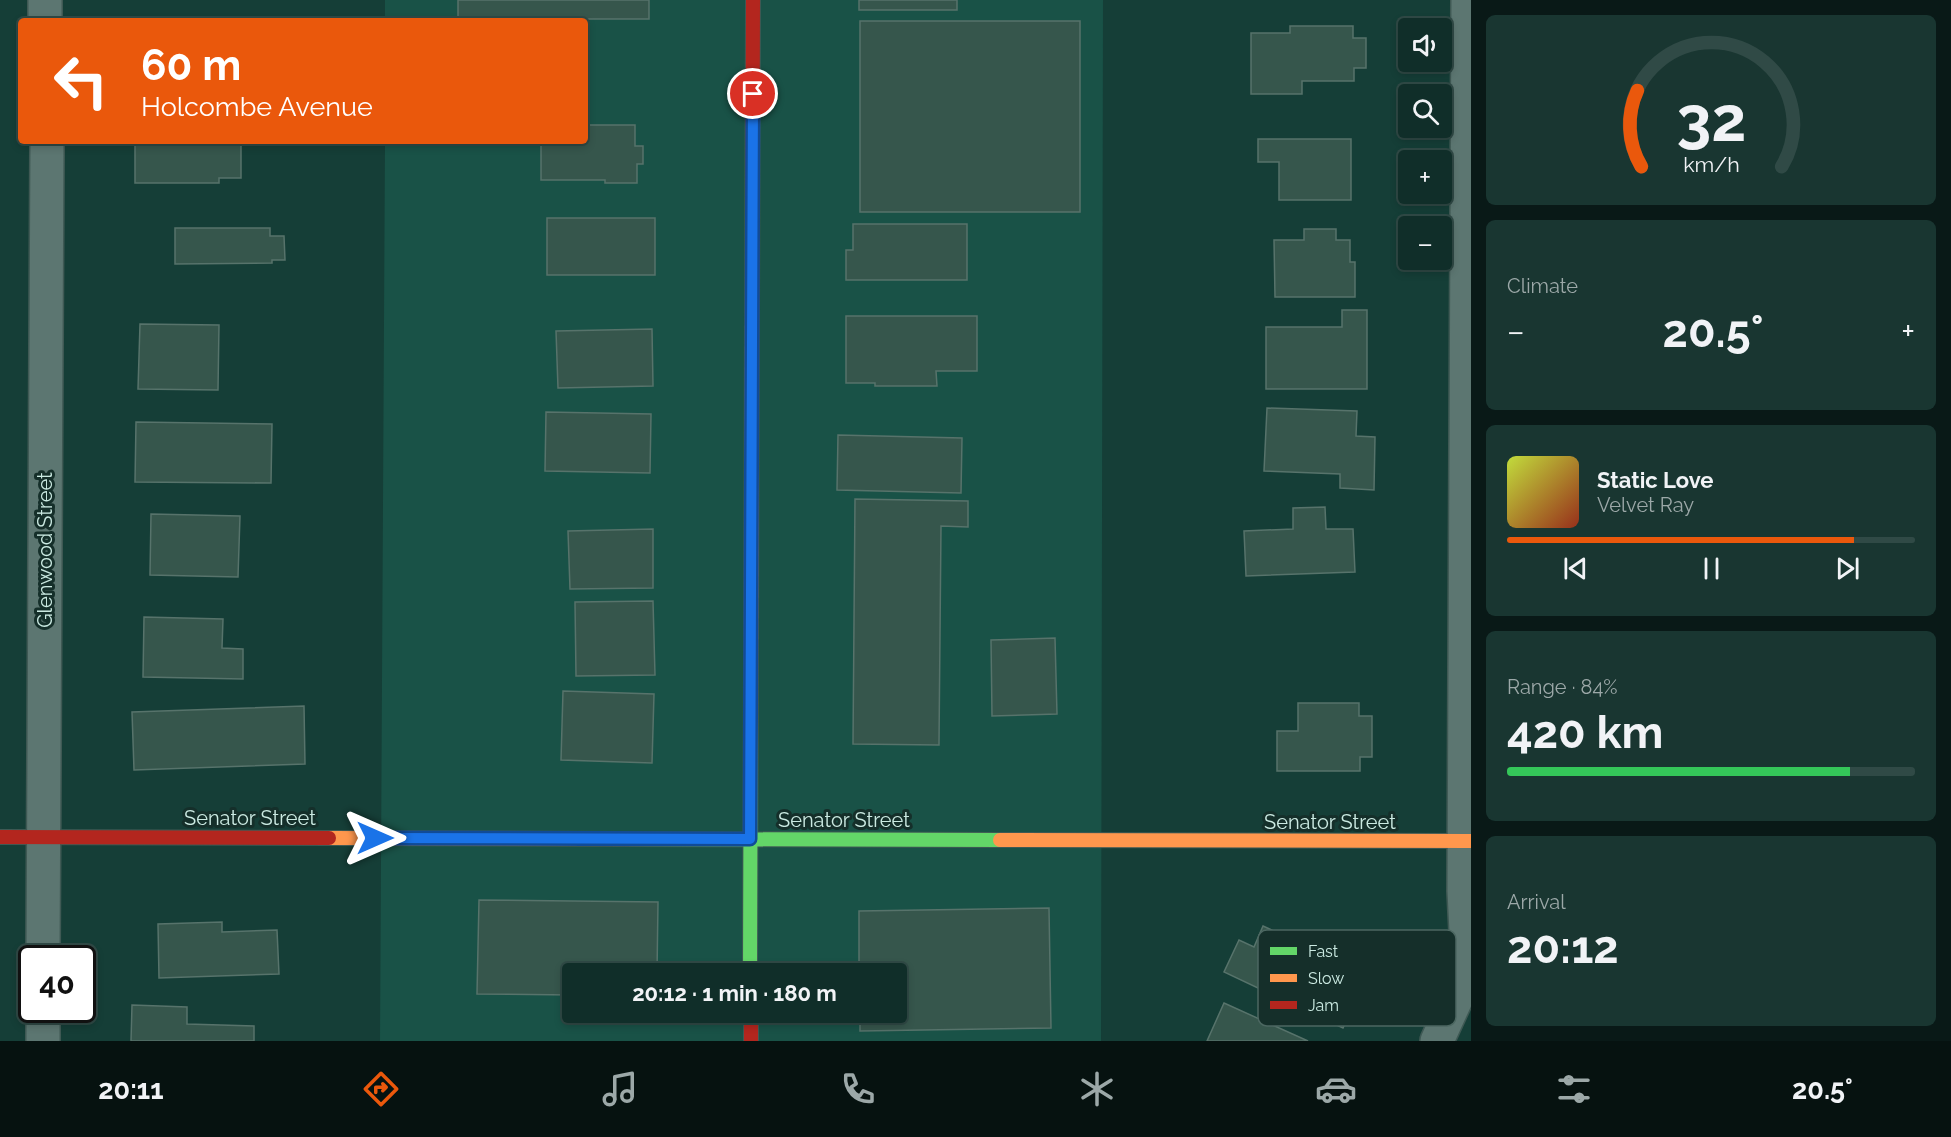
<!DOCTYPE html>
<html lang="en">
<head>
<meta charset="utf-8">
<style>
  body { margin:0; font-family:Raleway,sans-serif; background:#193631; color:#f1f3f6; height:100vh; display:flex; flex-direction:column; font-size:22px; white-space:nowrap }
  * { box-sizing:border-box; margin:0 }
  p { font-size:20px; color:#9ca8a8 }
  .icon { flex:none; width:33px; height:33px; fill:none; stroke:currentColor; stroke-width:2; stroke-linecap:round; stroke-linejoin:round }
  .map { position:relative; flex:1; overflow:hidden }
  .side { display:flex; flex-direction:column; gap:15px; padding:15px; background:#091917; width:480px }
  .side>* { flex:none }
  .banner { position:absolute; left:18px; top:18px; width:570px; height:126px; border-radius:6px; box-shadow:0 3px 9px #0003,0 0 0 2px #304a46; background:#ea580c; color:#fff; overflow:hidden }
  .fabs { position:absolute; left:1398px; top:18px; display:grid; gap:12px }
  .fabs a { display:grid; place-items:center; width:54px; height:54px; border-radius:6px; background:#102e29; box-shadow:0 3px 9px #0003,0 0 0 2px #304a46; font-size:30px }
  .speed { position:absolute; left:18px; top:945px; display:flex; gap:12px; font-size:30px; font-weight:700; text-align:center }
  .speed>* { display:grid; place-content:center; width:78px; height:78px; border-radius:50%; background:#102e29; box-shadow:0 3px 9px #0003,0 0 0 2px #304a46; line-height:1 }
  .speed .limit { border:3px solid #111; border-radius:9px; background:#fff; color:#111 }
  .pin { position:absolute; display:grid; place-items:center; width:51px; height:51px; color:#fff; margin:-26px; border:3px solid #fff; border-radius:50%; box-shadow:0 2px 6px #0007 }
  .me { position:absolute; width:66px; margin:-33px; rotate:90deg; stroke-linejoin:round; filter:drop-shadow(0 0 4px #0008) }
  .turn { display:flex; align-items:center; gap:21px; height:126px; padding:0 24px; font-size:27px }
  .turn .icon { width:78px; height:78px; stroke-width:2.5 }
  .turn b { display:block; font-size:42px; line-height:51px }
  .big { font-size:45px; font-weight:700; line-height:1.1 }
  .side .widget { flex:1; display:flex; flex-direction:column; justify-content:center; gap:9px; min-width:0; padding:0 21px; border-radius:9px; background:#193631 }
  .side .dial { align-items:center; gap:0 }
  .dial svg { height:156px; overflow:visible; fill:none; stroke:#304a46; stroke-width:7; stroke-linecap:round; text-anchor:middle }
  .dial text { fill:#f1f3f6; stroke:none }
  .song { display:flex; align-items:center; gap:18px }
  .cover { width:72px; height:72px; border-radius:9px; background:linear-gradient(135deg,hsl(70 70% 55%),hsl(10 70% 35%)) }
  .played { height:6px; border-radius:3px; background:linear-gradient(90deg,#ea580c 85%,#304a46 85%) }
  .keys { display:flex; justify-content:space-around; direction:ltr }
  .heat { display:flex; justify-content:space-between; align-items:center; font-size:33px; direction:ltr }
  .charge { height:9px; border-radius:4px; background:linear-gradient(90deg,#34c759 84%,#304a46 0) }
  .trip { position:absolute; left:562px; top:963px; width:345px; height:60px; border-radius:6px; background:#102e29; box-shadow:0 3px 9px #0003,0 0 0 2px #304a46; font-weight:700; line-height:60px; text-align:center }
  .tabs { display:flex; height:96px; justify-content:space-around; align-items:center; background:#061210; color:#9ca8a8 }
  .tabs .icon { width:42px; height:42px }
  .tabs .active { color:#ea580c }
  .tabs b { font-size:27px; color:#f1f3f6 }
  main { display:flex; flex:1; min-height:0 }
  .map>svg:first-child { display:block }
  .built { fill:#195247; fill-rule:evenodd }
  .building { fill:#36564c; stroke:#57736b; stroke-width:1.5 }
  .lines { fill:none; stroke-linecap:round; stroke-linejoin:round }
  .street-casing { stroke:#3f5954; stroke-width:36 }
  .fast-casing { stroke:#3f5954; stroke-width:16 }
  .slow-casing { stroke:#3f5954; stroke-width:16 }
  .jam-casing { stroke:#3f5954; stroke-width:16 }
  .street { stroke:#5c7671; stroke-width:33 }
  .fast { stroke:#63d668; stroke-width:14 }
  .slow { stroke:#ff974d; stroke-width:14 }
  .jam { stroke:#b3261e; stroke-width:14 }
  .route-casing { stroke:#114b97; stroke-width:15 }
  .route { stroke:#1a73e8; stroke-width:10 }
  .labels { text-anchor:middle; stroke-width:6; stroke-linejoin:round; paint-order:stroke }
  .street-label { font-size:20px; fill:#cbeae2; stroke:#152f2a }
  .key { fill:#152f2a; stroke:#4c6761; stroke-width:1.5 }
  .key-label { font-size:16px; fill:#cbeae2 }
</style>
</head>
<body>
<main>
<div class="map">
<svg width="1471" height="1041" viewBox="0 0 1471 1041">
  <rect width="100%" height="100%" fill="#153e37"/>
  <!-- built -->
  <path class="built" d="M385,0H1103L1101,1041H380L385,141H585V21H385ZM573,974H897V1012H573Z"/>
  <!-- building -->
  <g class="building">
    <rect x="458" y="0" width="191" height="19"/>
    <rect x="859" y="0" width="98" height="10"/>
    <rect x="860" y="21" width="220" height="191"/>
    <polygon points="1290,26 1353,26 1353,38 1366,38 1366,68 1354,68 1354,81 1302,81 1302,94 1251,94 1251,33 1290,33"/>
    <polygon points="585,125 635,125 635,146 643,146 643,164 637,164 637,183 605,183 605,180 541,180 541,141 585,141"/>
    <polygon points="1258,139 1351,139 1351,200 1279,200 1279,162 1258,162"/>
    <polygon points="135,141 241,141 241,178 219,178 219,183 135,183"/>
    <rect x="547" y="218" width="108" height="57"/>
    <polygon points="853,224 967,224 967,280 846,280 846,250 853,250"/>
    <polygon points="175,228 270,228 270,236 284,236 285,260 272,260 272,263 175,264"/>
    <polygon points="1304,229 1336,229 1336,240 1350,240 1350,262 1355,262 1355,297 1275,297 1274,240 1304,240"/>
    <polygon points="1342,310 1367,310 1367,389 1266,389 1266,327 1342,327"/>
    <polygon points="846,316 977,316 977,371 936,371 937,386 875,386 875,383 846,383"/>
    <polygon points="140,324 219,325 218,390 138,389"/>
    <polygon points="652,329 653,386 558,388 556,331"/>
    <polygon points="1267,408 1357,411 1356,436 1375,437 1374,490 1340,488 1340,474 1264,471"/>
    <polygon points="546,412 651,414 650,473 545,471"/>
    <polygon points="136,422 272,424 271,483 135,482"/>
    <polygon points="838,435 962,438 961,493 837,490"/>
    <polygon points="855,499 968,501 968,527 941,526 939,745 853,744"/>
    <polygon points="1325,507 1326,529 1353,529 1355,572 1246,576 1244,531 1293,529 1293,508"/>
    <polygon points="151,514 240,516 238,577 150,575"/>
    <polygon points="653,529 653,588 570,589 568,531"/>
    <polygon points="653,601 655,675 576,676 575,602"/>
    <polygon points="144,617 223,619 222,648 243,649 243,679 143,677"/>
    <polygon points="1055,638 1057,714 992,716 991,640"/>
    <polygon points="563,691 654,694 652,763 561,760"/>
    <polygon points="1298,703 1359,703 1359,716 1372,716 1372,757 1360,757 1360,771 1277,771 1277,731 1298,731"/>
    <polygon points="304,706 305,764 134,770 132,712"/>
    <polygon points="479,900 658,902 657,974 573,974 573,995 477,994"/>
    <polygon points="1049,908 1051,1028 860,1031 860,1012 897,1012 897,974 859,974 859,911"/>
    <polygon points="222,922 222,932 277,930 279,974 159,978 158,924"/>
    <polygon points="1263,926 1368,975 1343,1028 1224,972 1239,940 1254,947"/>
    <polygon points="1224,1003 1308,1041 1207,1041"/>
    <polygon points="132,1005 187,1007 187,1024 254,1026 254,1041 131,1041"/>
  </g>
  <g class="lines">
    <defs>
      <g id="street">
        <polyline points="45,0 45,21"/>
        <polyline points="43,958 47,141"/>
        <polyline points="43,1041 43,1010"/>
        <polyline points="1437,1041 1468,973 1464,891 1468,0"/>
      </g>
      <g id="fast">
        <polyline points="621,839 1000,840"/>
        <polyline points="750,974 751,653"/>
      </g>
      <g id="slow">
        <polyline points="751,653 752,315"/>
        <polyline points="329,838 621,839"/>
        <polyline points="1000,840 1471,841"/>
      </g>
      <g id="jam">
        <polyline points="752,315 753,0"/>
        <polyline points="0,837 329,838"/>
        <polyline points="751,1012 751,1041"/>
      </g>
    </defs>
    <!-- street casing -->
    <use href="#street" class="street-casing"/>
    <!-- fast casing -->
    <use href="#fast" class="fast-casing"/>
    <!-- slow casing -->
    <use href="#slow" class="slow-casing"/>
    <!-- jam casing -->
    <use href="#jam" class="jam-casing"/>
    <!-- street -->
    <use href="#street" class="street"/>
    <!-- fast -->
    <use href="#fast" class="fast"/>
    <!-- slow -->
    <use href="#slow" class="slow"/>
    <!-- jam -->
    <use href="#jam" class="jam"/>
  </g>
  <g class="lines">
    <defs>
      <polyline id="route" points="375,838 750,839 753,94"/>
    </defs>
    <!-- route casing -->
    <use href="#route" class="route-casing"/>
    <!-- route -->
    <use href="#route" class="route"/>
  </g>
  <g class="labels">
    <!-- street labels -->
    <g class="street-label">
      <text transform="translate(45 550) rotate(-90)" y="7">Glenwood Street</text>
      <text x="250" y="825">Senator Street</text>
      <text x="844" y="827">Senator Street</text>
      <text x="1330" y="829">Senator Street</text>
    </g>
  </g>
  <!-- legend -->
  <rect x="1258" y="930" width="198" height="96" rx="9" class="key"/>
  <rect x="1270" y="947" width="27" height="8" fill="#63d668"/>
  <rect x="1270" y="974" width="27" height="8" fill="#ff974d"/>
  <rect x="1270" y="1001" width="27" height="8" fill="#b3261e"/>
  <g class="key-label">
    <text x="1308" y="957">Fast</text>
    <text x="1308" y="984">Slow</text>
    <text x="1308" y="1011">Jam</text>
  </g>
</svg>
<div class="fabs">
<a><svg class="icon" aria-label="sound" viewBox="0 0 24 24"><path d="M4 9h4l5-4v14l-5-4H4zM17 9q2 3 0 6"/></svg></a>
<a><svg class="icon" aria-label="search" viewBox="0 0 24 24"><circle cx="10" cy="10" r="6"/><path d="M15 15l6 6"/></svg></a>
<a>+</a>
<a>−</a>
</div>
<div class="speed"><div class="limit">40</div></div>
<div class="pin" style="left:753px;top:94px;background:#d93025"><svg class="icon" aria-label="arrive" viewBox="0 0 24 24"><path d="M6 21V4h12l-3 4 3 4H6"/></svg></div>
<svg class="me" style="left:375px;top:838px" viewBox="-20 -20 40 40"><path d="M0-17L14 15 0 8-14 15z" fill="#1a73e8" stroke="#fff" stroke-width="4"/></svg>
<div class="trip">20:12 · 1 min · 180 m</div>
<div class="banner">
<div class="turn"><svg class="icon" aria-label="left" viewBox="0 0 24 24"><path d="M17 20v-9H6M10 6l-5 5 5 5"/></svg><div><b>60 m</b>Holcombe Avenue</div></div>
</div>
</div>
<section class="side">
<div class="widget dial"><svg viewBox="0 0 100 80">
<path d="M14 69A42 42 0 1 1 86 69"/>
<path d="M14 69A42 42 0 0 1 12 30" stroke="#ea580c"/>
<text x="50" y="56" font-size="32" font-weight="700">32</text>
<text x="50" y="72" font-size="11">km/h</text>
</svg></div>
<div class="widget"><p>Climate</p>
<div class="heat"><a>−</a><b class="big">20.5°</b><a>+</a></div>
</div>
<div class="widget">
<div class="song"><i class="cover"></i><div><b>Static Love</b><p>Velvet Ray</p></div></div>
<div class="played"></div>
<div class="keys"><svg class="icon" aria-label="previous" viewBox="0 0 24 24"><path d="M18 5L8 12l10 7zM5 5v14"/></svg><svg class="icon" aria-label="pause" viewBox="0 0 24 24"><path d="M8 5v14M16 5v14"/></svg><svg class="icon" aria-label="next" viewBox="0 0 24 24"><path d="M6 5l10 7-10 7zM19 5v14"/></svg></div>
</div>
<div class="widget"><p>Range · 84%</p><b class="big">420 km</b><div class="charge"></div></div>
<div class="widget"><p>Arrival</p><b class="big">20:12</b></div>
</section>
</main>
<nav class="tabs">
<b>20:11</b>
<svg class="icon active" aria-label="directions" viewBox="0 0 24 24"><path d="M12 3l9 9-9 9-9-9zM9 14v-3h6M13 9l2 2-2 2"/></svg>
<svg class="icon" aria-label="music" viewBox="0 0 24 24"><path d="M9 18V5l10-2v13"/><circle cx="6" cy="18" r="3"/><circle cx="16" cy="16" r="3"/></svg>
<svg class="icon" aria-label="phone" viewBox="0 0 24 24"><path d="M5 4h4l2 5-3 2q2 4 5 5l2-3 5 2v4C11 20 4 13 5 4z"/></svg>
<svg class="icon" aria-label="climate" viewBox="0 0 24 24"><path d="M12 3v18M4 7l16 10M4 17L20 7"/></svg>
<svg class="icon" aria-label="car" viewBox="0 0 24 24"><path d="M5 17H2v-5l4-1 3-4h7l3 4 3 1v5h-3M9 17h6M6 11h13"/><circle cx="7" cy="17" r="2"/><circle cx="17" cy="17" r="2"/></svg>
<svg class="icon" aria-label="filters" viewBox="0 0 24 24"><path d="M4 7h16M4 17h16"/><circle cx="9" cy="7" r="2"/><circle cx="15" cy="17" r="2"/></svg>
<b>20.5°</b>
</nav>
</body>
</html>
